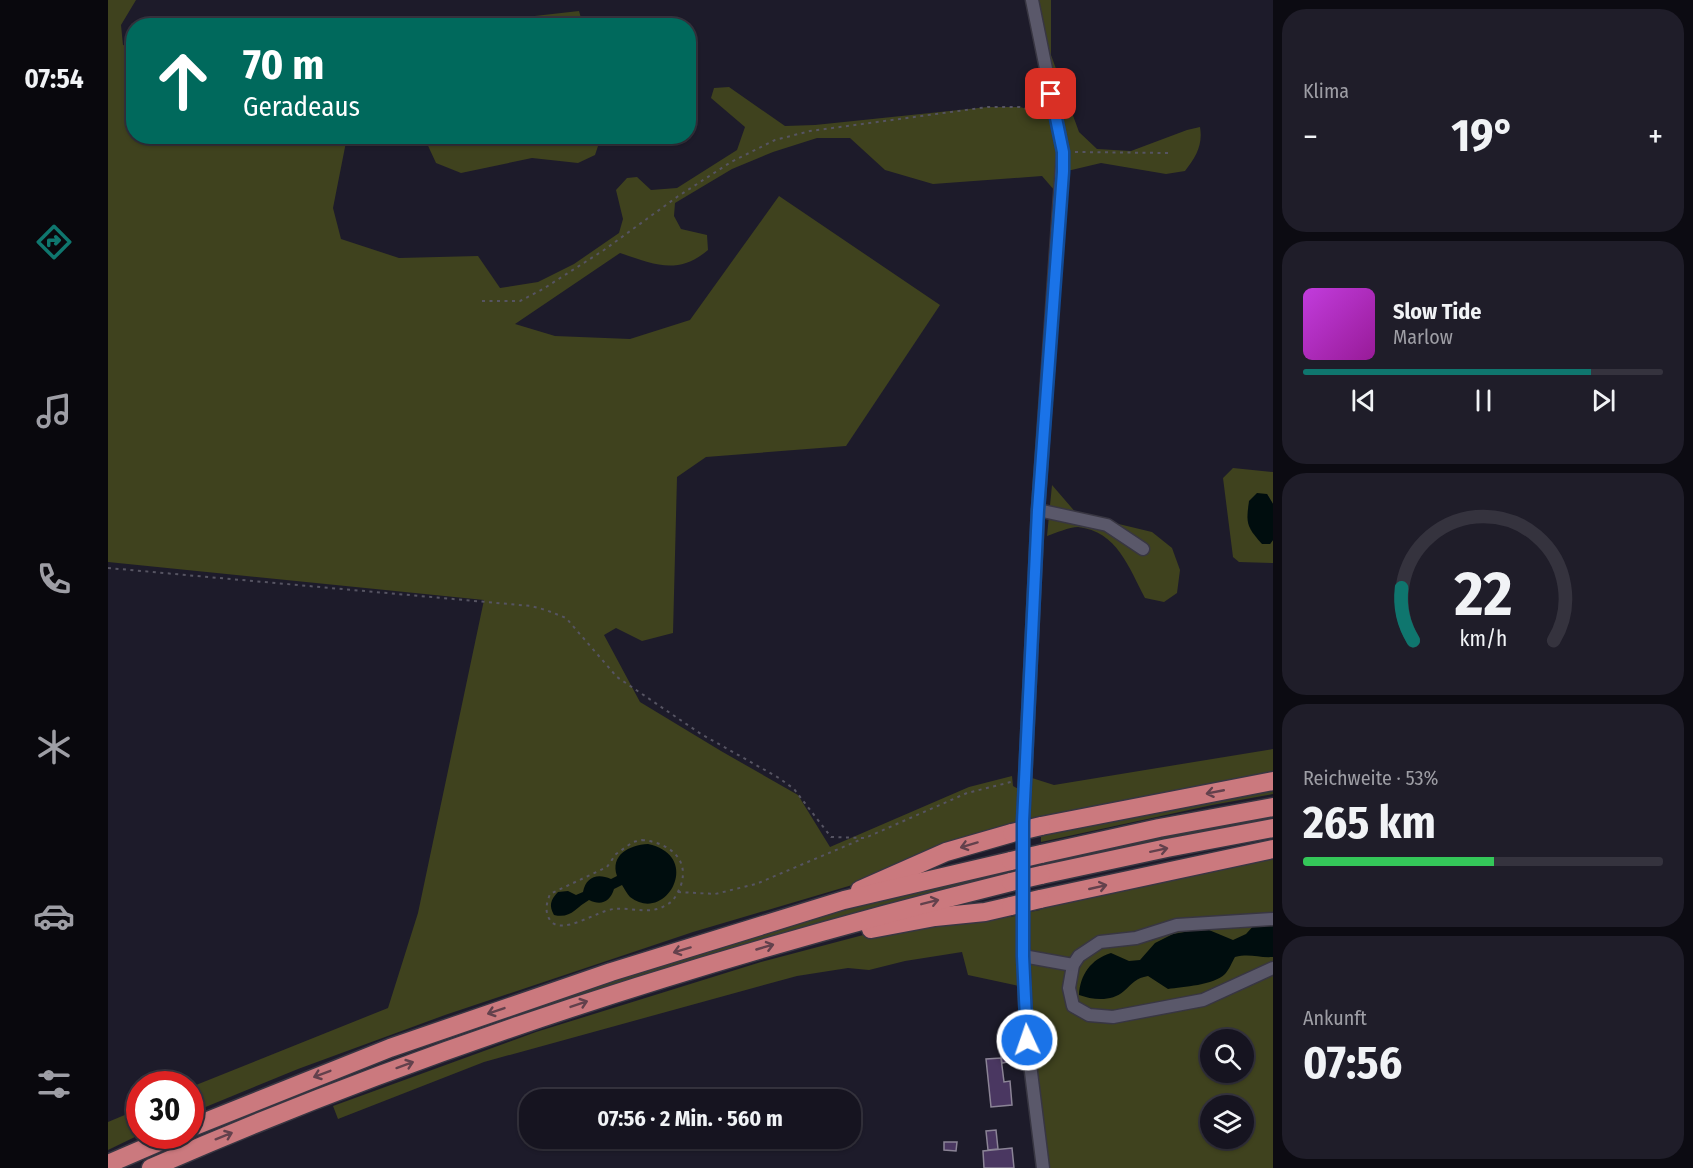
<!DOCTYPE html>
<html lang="de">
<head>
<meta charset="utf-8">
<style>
  body { margin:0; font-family:"Fira Sans Condensed",sans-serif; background:#1f1d29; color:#f1f3f6; height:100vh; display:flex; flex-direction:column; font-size:22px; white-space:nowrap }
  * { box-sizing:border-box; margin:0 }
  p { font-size:20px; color:#9e9ea5 }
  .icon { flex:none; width:33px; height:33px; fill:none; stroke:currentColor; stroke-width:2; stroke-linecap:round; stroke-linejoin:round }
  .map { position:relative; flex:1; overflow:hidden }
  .drawer { display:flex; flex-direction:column; gap:9px; padding:9px; background:#0c0b12; width:420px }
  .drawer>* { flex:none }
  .hud { position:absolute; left:18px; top:18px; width:570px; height:126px; border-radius:24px; box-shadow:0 2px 4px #0004,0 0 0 2px #35333e; background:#00695c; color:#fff; overflow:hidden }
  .fabs { position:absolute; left:1092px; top:1029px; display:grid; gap:12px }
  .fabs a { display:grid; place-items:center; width:54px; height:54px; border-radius:50%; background:#161420; box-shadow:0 2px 4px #0004,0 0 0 2px #35333e; font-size:30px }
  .speed { position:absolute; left:18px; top:1071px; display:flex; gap:12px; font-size:30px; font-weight:700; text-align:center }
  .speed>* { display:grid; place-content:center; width:78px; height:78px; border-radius:50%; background:#161420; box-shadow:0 2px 4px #0004,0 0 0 2px #35333e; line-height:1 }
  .speed .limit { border:9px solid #d22; background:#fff; color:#111 }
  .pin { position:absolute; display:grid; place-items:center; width:51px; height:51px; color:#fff; margin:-26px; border-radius:12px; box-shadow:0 3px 9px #0006 }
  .me { position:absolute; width:66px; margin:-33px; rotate:357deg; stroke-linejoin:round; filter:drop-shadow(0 0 4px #0008) }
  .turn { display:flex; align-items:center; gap:21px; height:126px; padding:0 18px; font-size:27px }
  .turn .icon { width:78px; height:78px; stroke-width:2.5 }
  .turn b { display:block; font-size:42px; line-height:51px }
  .big { font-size:45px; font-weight:700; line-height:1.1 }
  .drawer .tile { flex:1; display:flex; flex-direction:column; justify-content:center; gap:9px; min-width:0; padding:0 21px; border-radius:24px; background:#1f1d29 }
  .drawer .dial { align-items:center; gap:0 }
  .dial svg { height:156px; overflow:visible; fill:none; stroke:#35333e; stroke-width:7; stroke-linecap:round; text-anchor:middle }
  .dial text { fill:#f1f3f6; stroke:none }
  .song { display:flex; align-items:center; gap:18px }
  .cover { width:72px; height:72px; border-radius:9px; background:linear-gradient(135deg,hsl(290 70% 55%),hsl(300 70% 35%)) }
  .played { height:6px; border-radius:3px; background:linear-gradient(90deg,#0f766e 80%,#35333e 80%) }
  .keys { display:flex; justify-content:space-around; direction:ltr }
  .heat { display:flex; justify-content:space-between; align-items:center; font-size:33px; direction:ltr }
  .charge { height:9px; border-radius:4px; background:linear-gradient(90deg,#34c759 53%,#35333e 0) }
  .trip { position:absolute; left:411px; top:1089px; width:342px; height:60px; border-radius:24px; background:#161420; box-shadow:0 2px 4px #0004,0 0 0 2px #35333e; font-weight:700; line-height:60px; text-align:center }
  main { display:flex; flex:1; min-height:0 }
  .tab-bar { display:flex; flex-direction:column; width:108px; justify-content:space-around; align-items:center; background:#09080d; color:#9e9ea5 }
  .tab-bar .icon { width:42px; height:42px }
  .tab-bar .selected { color:#0f766e }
  .tab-bar b { font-size:27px; color:#f1f3f6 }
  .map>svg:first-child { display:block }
  .green { fill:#3f421e; fill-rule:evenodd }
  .water { fill:#000d0e }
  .building { fill:#4a3761; stroke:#8b8496; stroke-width:1.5 }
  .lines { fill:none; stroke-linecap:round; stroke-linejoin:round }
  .minor-casing { stroke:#383642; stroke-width:15 }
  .highway-casing { stroke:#383642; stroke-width:21 }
  .path { stroke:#565462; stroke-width:2; stroke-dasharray:3 4.5; stroke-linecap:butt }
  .minor { stroke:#5a586a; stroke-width:12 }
  .highway { stroke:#cb797e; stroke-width:18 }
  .highway-bridge-casing { stroke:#383642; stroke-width:21; stroke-linecap:butt }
  .highway-bridge { stroke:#cb797e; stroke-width:18 }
  .oneway { stroke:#63414c }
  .route-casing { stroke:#114b97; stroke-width:15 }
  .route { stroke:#1a73e8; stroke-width:10 }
</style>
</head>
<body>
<main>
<nav class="tab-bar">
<b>07:54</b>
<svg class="icon selected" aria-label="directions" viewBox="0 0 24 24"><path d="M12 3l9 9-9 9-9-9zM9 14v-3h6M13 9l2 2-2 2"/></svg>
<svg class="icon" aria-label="music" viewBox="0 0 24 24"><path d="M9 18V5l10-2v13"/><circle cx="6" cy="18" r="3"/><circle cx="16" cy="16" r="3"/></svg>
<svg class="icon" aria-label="phone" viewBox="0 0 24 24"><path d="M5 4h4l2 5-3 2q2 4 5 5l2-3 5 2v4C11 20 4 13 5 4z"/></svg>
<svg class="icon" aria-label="climate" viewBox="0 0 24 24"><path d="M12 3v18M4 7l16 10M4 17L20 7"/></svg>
<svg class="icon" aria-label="car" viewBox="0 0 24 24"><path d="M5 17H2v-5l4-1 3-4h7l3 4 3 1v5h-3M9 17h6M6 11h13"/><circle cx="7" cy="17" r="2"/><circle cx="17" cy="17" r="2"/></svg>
<svg class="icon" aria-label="filters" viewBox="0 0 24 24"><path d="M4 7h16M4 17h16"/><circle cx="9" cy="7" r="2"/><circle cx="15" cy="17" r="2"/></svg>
</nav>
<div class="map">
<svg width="1165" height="1168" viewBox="0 0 1165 1168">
  <rect width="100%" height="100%" fill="#1d1b2a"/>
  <!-- green -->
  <g class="green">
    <path d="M0,0H28L13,25L15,45L25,47L26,136L239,137L225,208L233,239L291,258L370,256L392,288L430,282L466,264L511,233L515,219L508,190L519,178L529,177L543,190L569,188L629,150L637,127L603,98L606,88L621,87L677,126L707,125L880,107H912L947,117L924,0H943V55L971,132L989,149L1023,151L1079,130L1092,127C1095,145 1088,157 1077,171L1058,174L993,163L955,172L953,198L934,176L825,184L777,170L742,138H709L665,152L624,169L567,203L566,216L573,229L599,235L600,250C569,276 546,264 512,253L407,324L447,336L522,339L582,320L671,196L832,305L738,446L598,457L569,477L565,633L534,641L508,628L496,635L532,702L613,751L690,795L722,847L861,787L904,776L905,786L912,790L913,825L751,883L585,932L337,1015L190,1069L83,1113V1087L280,1008L310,913L376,600L0,562Z"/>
    <polygon points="471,11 475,25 346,25"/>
    <polygon points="316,137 493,137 487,155 470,163 424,158 353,173 328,163"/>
    <polygon points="1125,468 1165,472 1165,504 1159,494 1162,544 1165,540 1165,563 1131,562 1125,557 1115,478"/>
    <path d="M944,485L969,514L1044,532L1064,548L1072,570L1069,593L1056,602L1037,598C1021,568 1009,531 970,527C961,527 948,533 939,536Z"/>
    <polygon points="1165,749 1165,777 922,823 924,778 946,785"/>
    <polygon points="1165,788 1165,794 1104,805 933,842 933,836"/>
    <polygon points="1165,815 1165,822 933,869 933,861"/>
    <path d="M1165,859V1168H939C929,1083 922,998 922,912L932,910V907L1059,879ZM1102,1040H1136V1072H1102ZM1102,1106H1136V1138H1102Z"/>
    <polygon points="903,868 903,876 414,1017 411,1010 607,946 724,913"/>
    <polygon points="902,914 903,917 913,914 911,986 860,975 854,952 797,961 761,970 740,968 689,976 376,1062 230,1119 225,1106 428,1032 653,962 759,934 851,924"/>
    <polygon points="31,1109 31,1135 0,1150 0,1122"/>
  </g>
  <!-- water -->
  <g class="water">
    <path d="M1149,493L1159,494L1165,504V540L1162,544H1154C1138,526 1138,523 1141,501Z"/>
    <path d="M540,844C596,856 558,925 522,897C519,894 516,888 514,885L506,889C502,902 493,906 481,900C467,908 463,919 446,915C441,906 442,900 450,892L460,891L468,895L475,892C478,877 489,873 503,879L509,876C502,855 521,845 540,844Z"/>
    <path d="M1148,923L1165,924V957C1150,958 1142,953 1127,957C1124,962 1121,970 1117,974C1106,985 1075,987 1060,989L1040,976C1028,978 1025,983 1016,991C1004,1002 985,1000 971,995C972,975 983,959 1003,953L1021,961L1032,960L1047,943L1065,934L1082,931L1101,930L1125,940L1138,934Z"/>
  </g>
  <!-- building -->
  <g class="building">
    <polygon points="904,1048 905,1061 894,1063 892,1049"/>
    <polygon points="893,1058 896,1082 902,1081 904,1105 883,1107 878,1059"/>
    <polygon points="888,1130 890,1149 880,1150 878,1131"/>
    <polygon points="836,1142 849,1142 848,1151 836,1150"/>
    <polygon points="904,1148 906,1168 876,1168 875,1151"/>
  </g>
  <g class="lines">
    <defs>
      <g id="minor">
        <polyline points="924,0 955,152 930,510 915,822 915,956 919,1040 935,1168"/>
        <polyline points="930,510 999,525 1035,549"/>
        <polyline points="1165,919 1069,925 1028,938 992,942 971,956 965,965 961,988 965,1006 981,1015 1005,1017 1095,1000 1165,968"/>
        <polyline points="915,956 965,965"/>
      </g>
      <g id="highway">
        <polyline points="933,826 1165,781"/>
        <polyline points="933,854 1051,828 1165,807"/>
        <polyline points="933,875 1059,848 1165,828"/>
        <polyline points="752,890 838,852 904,833"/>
        <polyline points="932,899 1165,849"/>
        <polyline points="763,929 827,917 877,912 903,906"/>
        <polyline points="82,1128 282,1048 503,972 736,900 903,861"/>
        <polyline points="0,1164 65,1136"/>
        <path d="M43,1168C320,1046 609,955 903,882"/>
      </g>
    </defs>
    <!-- minor casing -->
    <use href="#minor" class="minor-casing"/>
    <!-- highway casing -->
    <use href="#highway" class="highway-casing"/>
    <!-- path -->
    <g class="path">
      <polyline points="967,152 1061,153"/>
      <polyline points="374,301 412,301 435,289 496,250 569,197 623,162 667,140 702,131 880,107 912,107 936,114"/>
      <polyline points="0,568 423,606 438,610 458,618 509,677 593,734 671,778 686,789 723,837 757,838 859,793 907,781"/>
      <path d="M534,840C558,842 582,857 573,885C570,892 567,900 560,904C542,916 526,907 506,909C490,910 453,937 442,920C436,911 439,902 442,894L499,867L508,854L525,842Z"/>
      <polyline points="570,892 607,894 648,884 754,839"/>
    </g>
    <!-- minor -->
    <use href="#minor" class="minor"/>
    <!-- highway -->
    <use href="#highway" class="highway"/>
    <defs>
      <g id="highway-bridge">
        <polyline points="904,833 933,826"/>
        <polyline points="903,861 933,854"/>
        <polyline points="903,882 933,875"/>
        <polyline points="903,906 932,899"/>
      </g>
    </defs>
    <!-- highway-bridge casing -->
    <use href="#highway-bridge" class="highway-bridge-casing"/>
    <!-- highway-bridge -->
    <use href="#highway-bridge" class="highway-bridge"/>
  </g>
  <!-- one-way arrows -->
  <defs><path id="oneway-shaft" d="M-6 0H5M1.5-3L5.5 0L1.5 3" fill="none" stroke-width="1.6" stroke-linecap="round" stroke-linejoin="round" transform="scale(1.5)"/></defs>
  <g class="oneway">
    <use href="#oneway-shaft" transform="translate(1107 792) rotate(169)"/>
    <use href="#oneway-shaft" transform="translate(861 845) rotate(163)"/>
    <use href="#oneway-shaft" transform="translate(1051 850) rotate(-12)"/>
    <use href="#oneway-shaft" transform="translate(990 887) rotate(-13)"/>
    <use href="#oneway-shaft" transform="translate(822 902) rotate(-14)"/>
    <use href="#oneway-shaft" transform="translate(657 947) rotate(-16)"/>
    <use href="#oneway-shaft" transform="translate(574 950) rotate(163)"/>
    <use href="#oneway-shaft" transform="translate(471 1004) rotate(-19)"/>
    <use href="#oneway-shaft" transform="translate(388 1011) rotate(161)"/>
    <use href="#oneway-shaft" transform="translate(297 1065) rotate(-20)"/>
    <use href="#oneway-shaft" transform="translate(214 1074) rotate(159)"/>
    <use href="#oneway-shaft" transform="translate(116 1136) rotate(-22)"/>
  </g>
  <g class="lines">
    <defs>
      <polyline id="route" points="919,1040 915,956 915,822 930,510 955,172 955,152 943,94"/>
    </defs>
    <!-- route casing -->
    <use href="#route" class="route-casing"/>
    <!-- route -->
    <use href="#route" class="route"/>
  </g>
</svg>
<div class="fabs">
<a><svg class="icon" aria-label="search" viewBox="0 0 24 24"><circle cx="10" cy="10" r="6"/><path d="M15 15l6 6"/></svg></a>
<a><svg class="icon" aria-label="layers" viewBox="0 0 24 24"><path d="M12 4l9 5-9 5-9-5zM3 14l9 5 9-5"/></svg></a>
</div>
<div class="speed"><div class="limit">30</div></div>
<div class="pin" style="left:943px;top:94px;background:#d93025"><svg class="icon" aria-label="arrive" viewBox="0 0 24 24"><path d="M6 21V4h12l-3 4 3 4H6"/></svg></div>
<svg class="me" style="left:919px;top:1040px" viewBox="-20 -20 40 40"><circle r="17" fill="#1a73e8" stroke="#fff" stroke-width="3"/><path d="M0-11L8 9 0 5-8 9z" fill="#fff"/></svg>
<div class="trip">07:56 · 2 Min. · 560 m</div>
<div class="hud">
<div class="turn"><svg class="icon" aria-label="ahead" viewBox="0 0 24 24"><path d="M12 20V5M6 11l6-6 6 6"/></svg><div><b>70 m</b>Geradeaus</div></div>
</div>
</div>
<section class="drawer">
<div class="tile"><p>Klima</p>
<div class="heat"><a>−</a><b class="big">19°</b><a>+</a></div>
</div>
<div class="tile">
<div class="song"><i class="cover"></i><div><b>Slow Tide</b><p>Marlow</p></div></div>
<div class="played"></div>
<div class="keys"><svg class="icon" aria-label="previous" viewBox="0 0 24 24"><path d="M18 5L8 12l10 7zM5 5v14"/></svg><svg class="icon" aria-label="pause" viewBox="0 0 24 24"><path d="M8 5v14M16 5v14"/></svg><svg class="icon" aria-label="next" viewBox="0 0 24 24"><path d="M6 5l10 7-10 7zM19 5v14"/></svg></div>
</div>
<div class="tile dial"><svg viewBox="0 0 100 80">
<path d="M14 69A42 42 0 1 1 86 69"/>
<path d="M14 69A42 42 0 0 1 8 42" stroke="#0f766e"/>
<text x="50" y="56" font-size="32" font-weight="700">22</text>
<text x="50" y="72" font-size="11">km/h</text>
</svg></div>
<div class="tile"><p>Reichweite · 53%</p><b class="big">265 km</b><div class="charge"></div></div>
<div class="tile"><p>Ankunft</p><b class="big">07:56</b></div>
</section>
</main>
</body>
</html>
